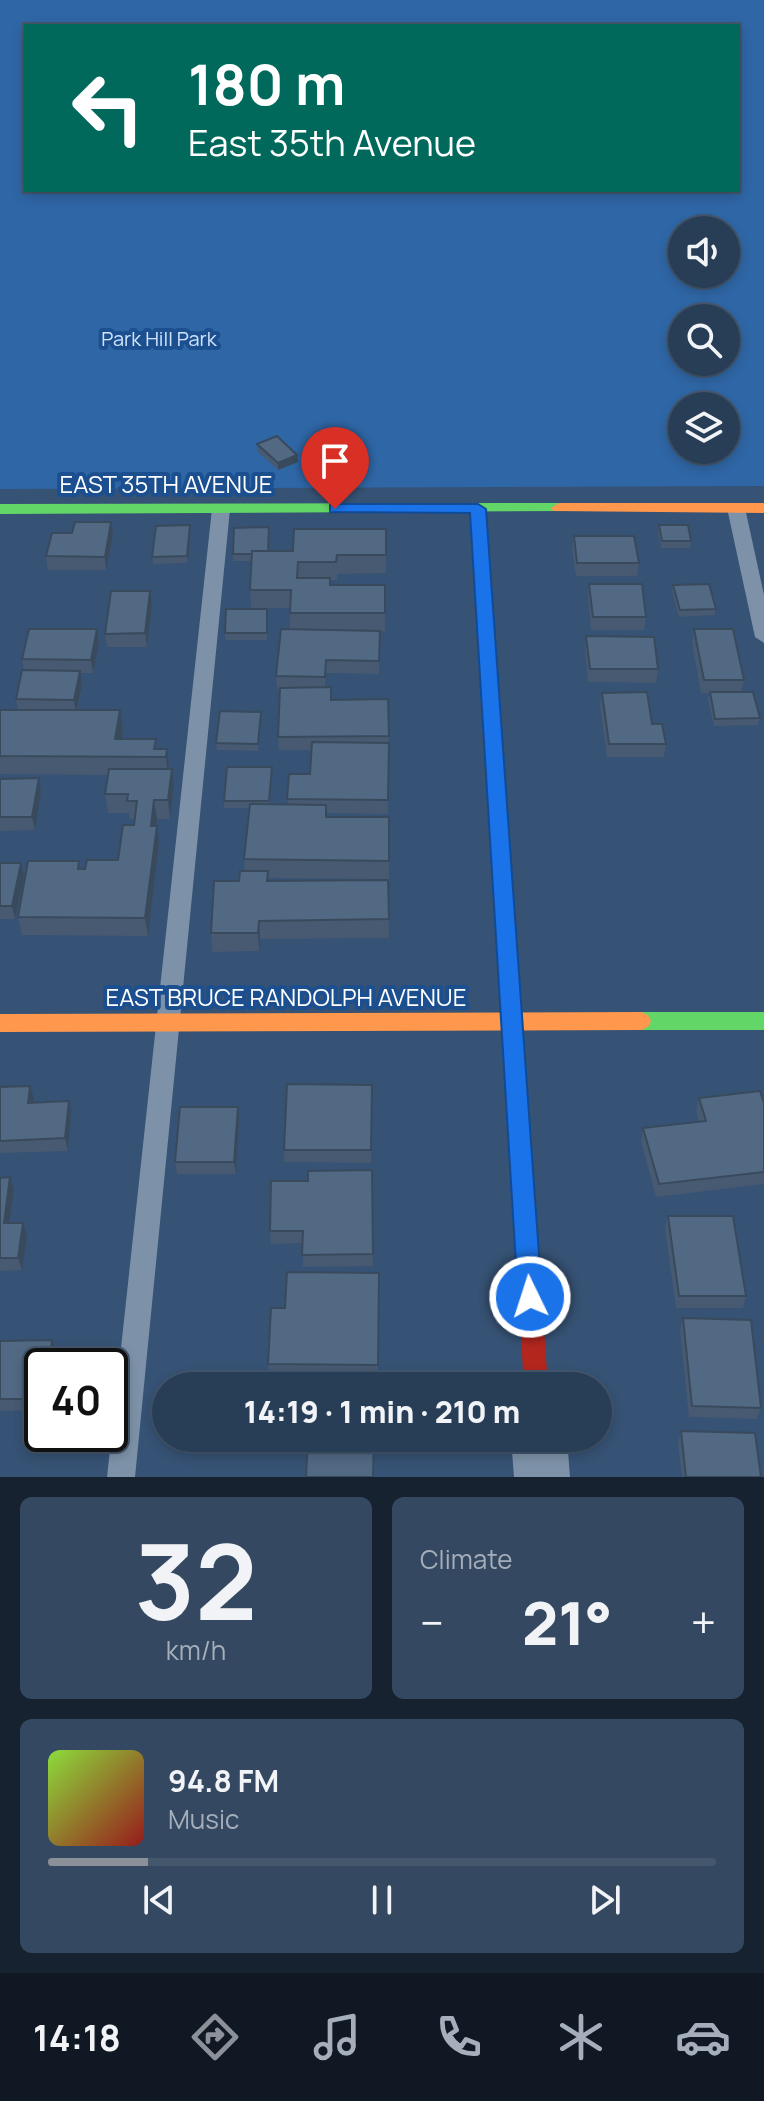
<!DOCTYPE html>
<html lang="en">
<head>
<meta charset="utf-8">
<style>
  body { margin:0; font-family:Manrope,sans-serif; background:#344961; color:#f1f3f6; height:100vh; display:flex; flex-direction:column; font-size:30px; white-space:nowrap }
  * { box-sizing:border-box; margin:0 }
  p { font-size:26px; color:#a5aeba }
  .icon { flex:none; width:44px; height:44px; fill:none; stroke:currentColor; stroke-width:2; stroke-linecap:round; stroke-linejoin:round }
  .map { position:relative; height:1477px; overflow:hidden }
  .side { display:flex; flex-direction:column; gap:20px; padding:20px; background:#162230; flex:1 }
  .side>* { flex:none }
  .banner { position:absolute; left:24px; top:24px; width:716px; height:168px; border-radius:0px; box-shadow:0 4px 12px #0003,0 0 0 2px #44576d; background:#00695c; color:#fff; overflow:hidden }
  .controls { position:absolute; left:668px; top:216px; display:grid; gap:16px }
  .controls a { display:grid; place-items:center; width:72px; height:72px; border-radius:50%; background:#283e57; box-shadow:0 4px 12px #0003,0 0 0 2px #44576d; font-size:40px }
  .speed { position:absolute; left:24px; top:1348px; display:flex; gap:16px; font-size:40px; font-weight:700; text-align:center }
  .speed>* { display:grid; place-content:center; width:104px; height:104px; border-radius:50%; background:#283e57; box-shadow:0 4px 12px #0003,0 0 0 2px #44576d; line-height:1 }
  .speed .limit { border:4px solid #111; border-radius:12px; background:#fff; color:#111 }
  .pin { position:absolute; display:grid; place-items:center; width:68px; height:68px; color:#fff; margin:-82px -34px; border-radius:50% 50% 50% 0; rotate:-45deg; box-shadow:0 0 8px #0007 }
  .pin .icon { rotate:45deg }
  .me { position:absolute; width:88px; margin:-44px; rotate:356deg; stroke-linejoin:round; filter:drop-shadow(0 0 6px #0008) }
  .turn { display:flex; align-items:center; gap:28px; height:168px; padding:0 32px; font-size:36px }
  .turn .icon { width:104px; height:104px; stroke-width:2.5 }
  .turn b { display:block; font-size:56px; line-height:68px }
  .big { font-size:60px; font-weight:800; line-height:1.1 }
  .side .card { flex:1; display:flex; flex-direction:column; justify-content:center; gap:12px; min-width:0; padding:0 28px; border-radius:12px; background:#344961 }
  .side .dial { align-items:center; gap:0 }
  .dial b { font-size:104px; line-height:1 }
  .song { display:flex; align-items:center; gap:24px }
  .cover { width:96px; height:96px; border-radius:12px; background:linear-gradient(135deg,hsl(90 70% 55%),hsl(0 70% 35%)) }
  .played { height:8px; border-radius:4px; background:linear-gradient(90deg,#8c9099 15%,#44576d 15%) }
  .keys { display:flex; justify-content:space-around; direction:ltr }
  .heat { display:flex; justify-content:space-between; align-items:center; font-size:44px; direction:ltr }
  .side .tiles { flex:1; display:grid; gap:20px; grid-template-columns:1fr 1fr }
  .card:last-child { grid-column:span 2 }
  .trip { position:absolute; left:152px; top:1372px; width:460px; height:80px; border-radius:40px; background:#283e57; box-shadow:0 4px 12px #0003,0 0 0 2px #44576d; font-weight:800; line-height:80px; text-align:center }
  .tabs { display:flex; height:128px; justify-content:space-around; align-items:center; background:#101923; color:#a5aeba }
  .tabs .icon { width:56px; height:56px }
  .tabs .current { color:#8c9099 }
  .tabs b { font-size:36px; color:#f1f3f6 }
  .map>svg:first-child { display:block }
  .green { fill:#2f66a5; fill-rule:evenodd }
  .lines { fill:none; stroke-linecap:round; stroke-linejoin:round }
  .lane { fill:#7d92a8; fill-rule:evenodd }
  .street { fill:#7d92a8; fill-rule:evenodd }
  .fast { fill:#63d668; fill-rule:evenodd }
  .slow { fill:#ff974d; fill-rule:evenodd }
  .jam { fill:#b3261e; fill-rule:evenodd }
  .wall { fill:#475a72 }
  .shaded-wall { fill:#394a5c }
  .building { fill:#526984; stroke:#394a5c; stroke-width:2 }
  .route { fill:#1a73e8; stroke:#114b97; stroke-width:2 }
  .labels { text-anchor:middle; stroke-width:8; stroke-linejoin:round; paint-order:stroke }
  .far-park-label { font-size:20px; fill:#cfe3fa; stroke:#1b4f8f }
  .street-label { font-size:24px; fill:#fff; stroke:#1b4f8f }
</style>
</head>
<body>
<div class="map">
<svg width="764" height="1477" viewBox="0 0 764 1477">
  <rect width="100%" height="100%" fill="#365274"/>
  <!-- green -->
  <path class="green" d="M0,0H764V486L0,489ZM26,26H738V190H26ZM682,230H726V274H682ZM682,318H726V362H682ZM682,406H726V450H682Z"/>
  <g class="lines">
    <!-- lane -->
    <g class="lane">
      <polygon points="736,503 745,508 764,595 764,643 755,637 727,508"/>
      <polygon points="221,504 230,509 135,1477 107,1477 212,509"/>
    </g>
    <!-- street -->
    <polygon class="street" points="511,1438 567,1438 570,1477 514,1477"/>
    <!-- fast -->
    <g class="fast">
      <polygon points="559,503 567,508 565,511 0,514 0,504"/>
      <polygon points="641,1012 764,1012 764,1030 641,1030 634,1027 631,1021 634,1015"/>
    </g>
    <!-- slow -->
    <g class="slow">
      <polygon points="559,503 764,503 764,513 553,511 551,508"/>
      <polygon points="478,504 486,509 517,945 514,951 507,953 500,951 497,945 470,509"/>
      <polygon points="641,1012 648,1015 651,1021 648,1027 641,1030 0,1032 0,1014"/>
    </g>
    <!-- jam -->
    <polygon class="jam" points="507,937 514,939 517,945 548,1386 524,1386 497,945 500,939"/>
  </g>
  <!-- wall -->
  <g class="wall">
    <polygon points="257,444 298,462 278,470 257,451"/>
    <polygon points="111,522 113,535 106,570 48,570 46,556 72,533"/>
    <polygon points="659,525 691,541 690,548 661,548 658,532"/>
    <polygon points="386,529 386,573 337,574 337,580 330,580 331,585 385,585 385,631 380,631 379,674 326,673 325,687 332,700 389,736 388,814 326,813 327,817 389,817 389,879 268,878 269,881 388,880 389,938 260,939 259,951 212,952 211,933 245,871 244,859 249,808 224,808 224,801 272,767 269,804 288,804 287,799 310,774 312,750 279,750 278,737 280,689 277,689 276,676 290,630 290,608 251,608 250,590 252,561 233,561 233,554 270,534 269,551 293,551"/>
    <polygon points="190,532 188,563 153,564 152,557"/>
    <polygon points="574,536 639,563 637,576 576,576 572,550"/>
    <polygon points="589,584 646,617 644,630 591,630 588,597"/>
    <polygon points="673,585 716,609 715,615 679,617 672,592"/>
    <polygon points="150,591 152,604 147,647 107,647 105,634"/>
    <polygon points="267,609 267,640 225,640 225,633"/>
    <polygon points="97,629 99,643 93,673 80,673 82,685 77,710 120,710 123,729 121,739 157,749 167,749 169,769 172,769 174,787 170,819 157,819 156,826 159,844 148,936 22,935 18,917 80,869 85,869 118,860 134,825 135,819 130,819 129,813 108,813 105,794 108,775 0,774 0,710 18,710 16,699 24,670 22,659"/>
    <polygon points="694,629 744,680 741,692 760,718 758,725 714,726 708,699 710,693 701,693 692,643"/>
    <polygon points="586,636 658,669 656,683 588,682 585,650"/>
    <polygon points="602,693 666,744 664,757 607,757 600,706"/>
    <polygon points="261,719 258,751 217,750 216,743"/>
    <polygon points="39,778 41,792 35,830 0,831 0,779"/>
    <polygon points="0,863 24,876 15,919 0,919"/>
    <polygon points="372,1085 371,1163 284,1162 284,1150"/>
    <polygon points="0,1087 34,1099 33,1102 71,1113 68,1151 0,1153"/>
    <polygon points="699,1098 764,1103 764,1184 656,1197 641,1141 643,1128 699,1122 696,1110"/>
    <polygon points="239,1120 236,1174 177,1174 175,1162"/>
    <polygon points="372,1170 373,1266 303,1267 303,1243 271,1244 270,1231 308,1181"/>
    <polygon points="10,1177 14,1190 9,1223 27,1236 22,1270 0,1271 0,1178"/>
    <polygon points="668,1216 746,1296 743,1308 676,1308 665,1228"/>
    <polygon points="379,1273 378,1377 269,1376 268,1364 285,1308"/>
    <polygon points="683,1318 761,1408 757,1419 689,1417 680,1330"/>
    <polygon points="52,1340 56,1352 54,1366 42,1366 42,1410 0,1411 0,1341"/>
    <polygon points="681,1431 761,1477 682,1477 678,1442"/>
  </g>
  <!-- shaded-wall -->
  <g class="shaded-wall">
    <polygon points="297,455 298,462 278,470 278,463"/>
    <polygon points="111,522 113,535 106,570 105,557"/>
    <polygon points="190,525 190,532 188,563 187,556"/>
    <polygon points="150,591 152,604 147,647 145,633"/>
    <polygon points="97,629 99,643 93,673 91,660"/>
    <polygon points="80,671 82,685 76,713 74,700"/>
    <polygon points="120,710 123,729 118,757 115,739"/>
    <polygon points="167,749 169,768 168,776 166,757"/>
    <polygon points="172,769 174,787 170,819 168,800"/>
    <polygon points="39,778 41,792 35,830 32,817"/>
    <polygon points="154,800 157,819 154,844 151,826"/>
    <polygon points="157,826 159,844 148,936 145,918"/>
    <polygon points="21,863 24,876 15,919 12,906"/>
    <polygon points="259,921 260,939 259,951 258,933"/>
    <polygon points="30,1086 34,1099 31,1115 28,1103"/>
    <polygon points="69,1101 71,1113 68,1151 65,1138"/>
    <polygon points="238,1107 239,1120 236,1174 234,1162"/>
    <polygon points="10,1177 14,1190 7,1236 4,1223"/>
    <polygon points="23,1223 27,1236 22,1270 18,1258"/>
    <polygon points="52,1340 56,1352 54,1366 49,1366"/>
  </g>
  <!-- building -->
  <g class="building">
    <polygon points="277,436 297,455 278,463 257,444"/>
    <polygon points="75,522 111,522 105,557 46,556 52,533 72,533"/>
    <polygon points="190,525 187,556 152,557 156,526"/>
    <polygon points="659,525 688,525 691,541 662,541"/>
    <polygon points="269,527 268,551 252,551 252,554 233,554 234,528"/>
    <polygon points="294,529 386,529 386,555 337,555 336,562 298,562 297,578 330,578 330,585 385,585 385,613 290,613 291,590 250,590 252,551 293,551"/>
    <polygon points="574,536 634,536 639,563 577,563"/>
    <polygon points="589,584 642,584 646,617 593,617"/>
    <polygon points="709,584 716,609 680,610 673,585"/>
    <polygon points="111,591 150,591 145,633 105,634"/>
    <polygon points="226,609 267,609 267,633 225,633"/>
    <polygon points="29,629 97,629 91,660 22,659"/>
    <polygon points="281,629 380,631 379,661 326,660 325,677 276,676"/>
    <polygon points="694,629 733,629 744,680 704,680"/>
    <polygon points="586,636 654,637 658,669 590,669"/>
    <polygon points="22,670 80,671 74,700 16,699"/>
    <polygon points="331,687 331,700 388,699 389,736 278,737 280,688"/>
    <polygon points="647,692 652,724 662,724 666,744 609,744 602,693"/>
    <polygon points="710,692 753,692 760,718 715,719"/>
    <polygon points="0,710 120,710 115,739 156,739 154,749 167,749 166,757 0,756"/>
    <polygon points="220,711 261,712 258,744 216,743"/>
    <polygon points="312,742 389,743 388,800 287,799 289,774 310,774"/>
    <polygon points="227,767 272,767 269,801 224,801"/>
    <polygon points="109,769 172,769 168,800 154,800 151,826 157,826 145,918 18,917 28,861 79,861 78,869 85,869 87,860 118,860 123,825 134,825 137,801 127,801 128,794 105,794"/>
    <polygon points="39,778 32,817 0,817 0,779"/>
    <polygon points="250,804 326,805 326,817 389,817 389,861 244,859"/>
    <polygon points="0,863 21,863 12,906 0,906"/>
    <polygon points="240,871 268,871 267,881 388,880 389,919 259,921 258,933 211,933 214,881 239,881"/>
    <polygon points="287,1084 372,1085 371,1150 284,1150"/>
    <polygon points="30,1086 28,1103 69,1101 65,1138 0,1141 0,1087"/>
    <polygon points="760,1091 764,1103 764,1172 659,1184 643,1128 706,1121 699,1098"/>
    <polygon points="180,1107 238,1107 234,1162 175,1162"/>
    <polygon points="372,1170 373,1254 302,1255 303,1231 270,1231 271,1181 308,1181 308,1171"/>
    <polygon points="10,1177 4,1223 23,1223 18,1258 0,1258 0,1178"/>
    <polygon points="668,1216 733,1216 746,1296 679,1296"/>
    <polygon points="287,1272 379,1273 378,1365 268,1364 271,1308 285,1308"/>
    <polygon points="683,1318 751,1320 761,1408 692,1406"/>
    <polygon points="52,1340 49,1366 42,1366 42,1399 0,1399 0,1341"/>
    <polygon points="681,1431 755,1433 761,1477 686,1477"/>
    <polygon points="308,1438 374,1438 373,1477 306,1477"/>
  </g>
  <!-- route -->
  <polygon class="route" points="335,504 478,504 486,509 542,1297 538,1305 530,1308 521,1305 518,1297 470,513 330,512 330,505"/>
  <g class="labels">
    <!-- far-park labels -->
    <g class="far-park-label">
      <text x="159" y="346">Park Hill Park</text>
    </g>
    <!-- street labels -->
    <g class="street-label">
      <text x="166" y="493">EAST 35TH AVENUE</text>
      <text x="286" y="1006">EAST BRUCE RANDOLPH AVENUE</text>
    </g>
  </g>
</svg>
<div class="controls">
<a><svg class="icon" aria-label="sound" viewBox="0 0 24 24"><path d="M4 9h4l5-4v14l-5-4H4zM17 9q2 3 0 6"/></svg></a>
<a><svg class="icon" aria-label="search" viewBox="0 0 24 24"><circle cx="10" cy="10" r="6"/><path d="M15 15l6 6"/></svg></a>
<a><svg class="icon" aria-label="layers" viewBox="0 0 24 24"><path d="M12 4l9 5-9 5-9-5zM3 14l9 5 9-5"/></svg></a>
</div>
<div class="speed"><div class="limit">40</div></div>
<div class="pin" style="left:335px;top:509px;background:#d93025"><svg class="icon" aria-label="arrive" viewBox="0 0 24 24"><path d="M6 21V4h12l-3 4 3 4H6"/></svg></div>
<svg class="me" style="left:530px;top:1297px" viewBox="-20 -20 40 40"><circle r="17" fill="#1a73e8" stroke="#fff" stroke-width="3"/><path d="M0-11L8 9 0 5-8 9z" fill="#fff"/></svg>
<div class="trip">14:19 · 1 min · 210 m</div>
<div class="banner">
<div class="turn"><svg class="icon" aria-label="left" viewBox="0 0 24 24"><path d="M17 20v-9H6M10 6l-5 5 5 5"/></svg><div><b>180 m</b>East 35th Avenue</div></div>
</div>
</div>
<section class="side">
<div class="tiles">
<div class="card dial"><b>32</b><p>km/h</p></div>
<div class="card"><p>Climate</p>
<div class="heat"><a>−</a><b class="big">21°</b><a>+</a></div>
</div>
<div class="card">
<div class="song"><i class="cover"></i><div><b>94.8 FM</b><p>Music</p></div></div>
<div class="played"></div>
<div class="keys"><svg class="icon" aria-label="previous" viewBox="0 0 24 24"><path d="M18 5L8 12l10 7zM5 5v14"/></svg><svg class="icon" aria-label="pause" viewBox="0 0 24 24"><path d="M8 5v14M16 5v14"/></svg><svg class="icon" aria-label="next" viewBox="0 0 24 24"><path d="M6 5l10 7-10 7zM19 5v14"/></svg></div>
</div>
</div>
</section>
<nav class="tabs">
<b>14:18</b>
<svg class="icon current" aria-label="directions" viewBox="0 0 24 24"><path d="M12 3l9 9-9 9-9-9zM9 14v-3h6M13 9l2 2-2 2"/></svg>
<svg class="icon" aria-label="music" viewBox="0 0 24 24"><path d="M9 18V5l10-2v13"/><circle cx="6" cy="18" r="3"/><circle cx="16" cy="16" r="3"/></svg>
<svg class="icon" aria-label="phone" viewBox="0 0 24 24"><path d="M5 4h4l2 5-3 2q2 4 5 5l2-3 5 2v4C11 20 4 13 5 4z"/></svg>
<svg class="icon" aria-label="climate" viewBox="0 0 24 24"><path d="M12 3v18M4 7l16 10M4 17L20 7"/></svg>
<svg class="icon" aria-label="car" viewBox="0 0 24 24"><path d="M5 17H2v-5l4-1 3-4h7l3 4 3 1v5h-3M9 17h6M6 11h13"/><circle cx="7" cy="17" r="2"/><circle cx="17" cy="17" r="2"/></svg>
</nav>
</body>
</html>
